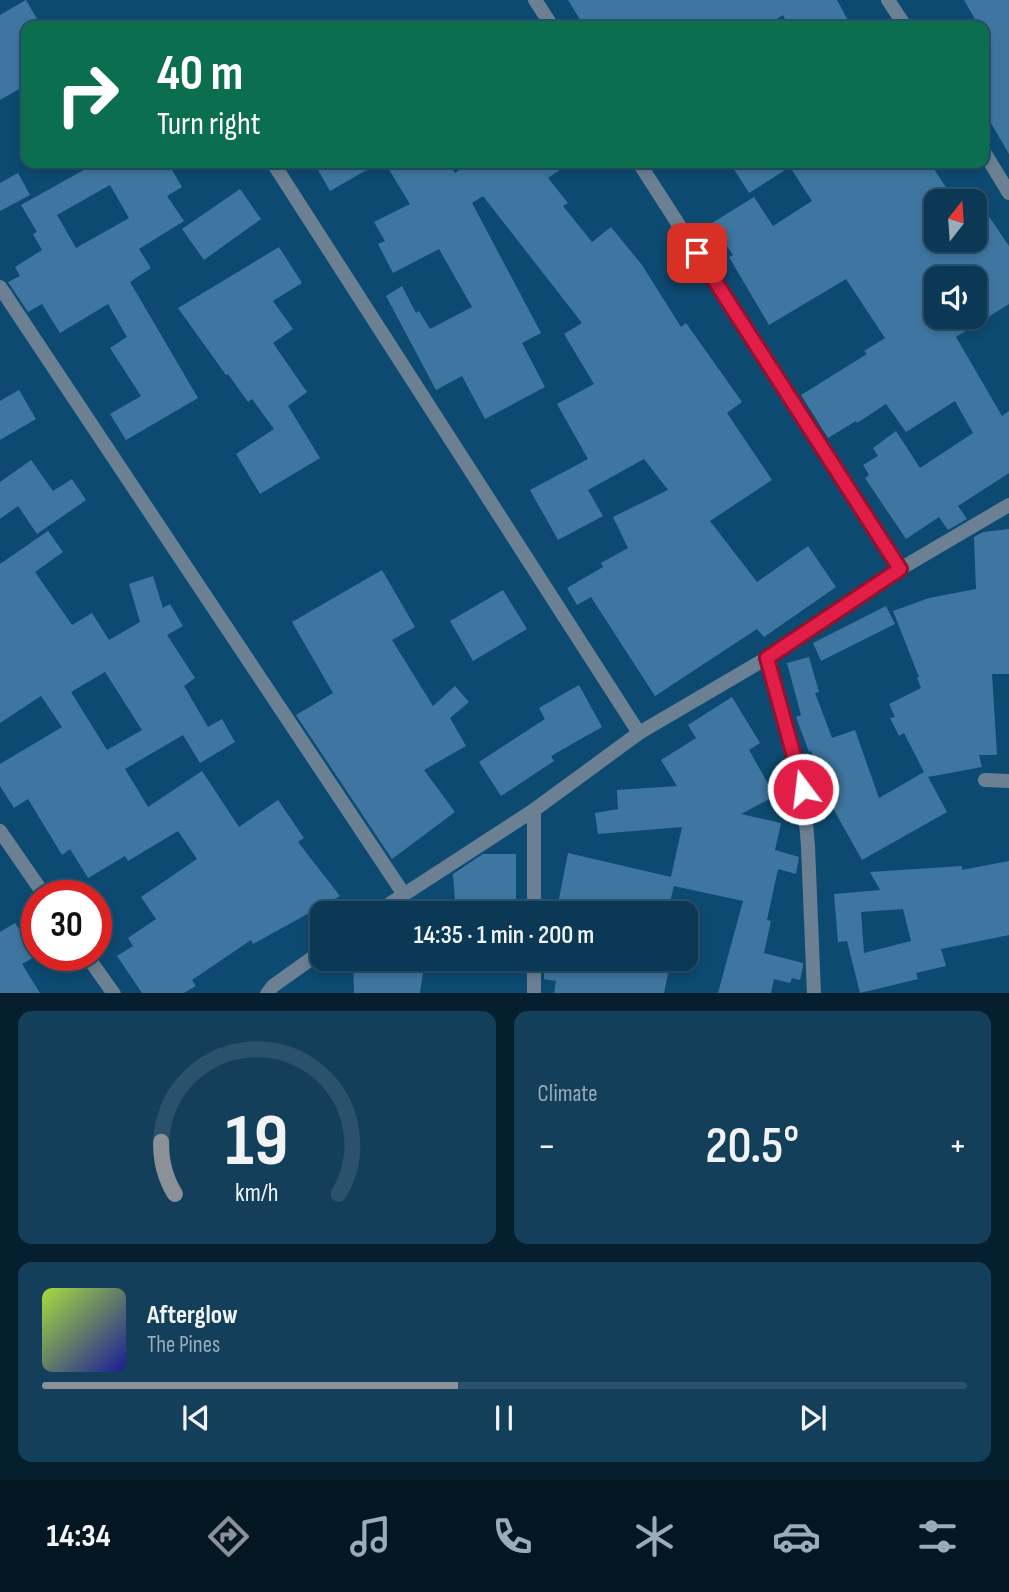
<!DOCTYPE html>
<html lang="en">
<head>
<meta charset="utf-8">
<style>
  body { margin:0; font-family:"Sofia Sans Condensed",sans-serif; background:#133f5b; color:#f1f3f6; height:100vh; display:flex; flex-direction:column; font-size:26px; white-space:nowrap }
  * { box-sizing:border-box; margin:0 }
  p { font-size:23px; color:#99acb9 }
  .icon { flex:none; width:38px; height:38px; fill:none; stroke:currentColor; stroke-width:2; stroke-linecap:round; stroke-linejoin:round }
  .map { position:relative; height:993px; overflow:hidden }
  .drawer { display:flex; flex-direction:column; gap:18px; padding:18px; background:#061f2f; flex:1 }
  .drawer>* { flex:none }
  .hud { position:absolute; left:21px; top:21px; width:968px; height:147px; border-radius:14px; box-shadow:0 4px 10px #0003,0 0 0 2px #2a526c; background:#0b6e4f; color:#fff; overflow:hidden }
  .needle { width:46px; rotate:17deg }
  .tools { position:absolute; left:924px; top:189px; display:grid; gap:14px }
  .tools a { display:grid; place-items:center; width:63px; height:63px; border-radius:14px; background:#0a3855; box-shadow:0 4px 10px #0003,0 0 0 2px #2a526c; font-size:35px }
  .speed { position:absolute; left:21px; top:880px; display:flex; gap:14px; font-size:35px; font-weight:700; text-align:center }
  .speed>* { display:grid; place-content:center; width:91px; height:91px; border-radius:50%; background:#0a3855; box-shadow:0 4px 10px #0003,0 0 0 2px #2a526c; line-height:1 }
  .speed .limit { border:10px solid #d22; background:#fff; color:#111 }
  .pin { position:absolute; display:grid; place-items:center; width:60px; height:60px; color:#fff; margin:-30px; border-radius:14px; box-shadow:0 4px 10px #0006 }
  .me { position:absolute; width:77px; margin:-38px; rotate:345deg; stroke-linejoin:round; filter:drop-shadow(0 0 5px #0008) }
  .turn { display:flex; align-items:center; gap:24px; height:147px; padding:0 21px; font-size:32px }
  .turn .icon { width:91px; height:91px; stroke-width:2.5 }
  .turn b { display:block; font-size:49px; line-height:60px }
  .big { font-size:52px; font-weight:600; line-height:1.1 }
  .drawer .card { flex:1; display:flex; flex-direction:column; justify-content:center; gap:10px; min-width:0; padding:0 24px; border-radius:14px; background:#133f5b }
  .drawer .dial { align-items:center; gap:0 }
  .dial svg { height:182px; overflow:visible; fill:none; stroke:#2a526c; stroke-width:7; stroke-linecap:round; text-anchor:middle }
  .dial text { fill:#f1f3f6; stroke:none }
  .song { display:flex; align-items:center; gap:21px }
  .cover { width:84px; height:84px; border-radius:10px; background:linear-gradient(135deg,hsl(80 70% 55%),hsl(240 70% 35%)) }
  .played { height:7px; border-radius:4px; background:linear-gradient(90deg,#8c9099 45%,#2a526c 45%) }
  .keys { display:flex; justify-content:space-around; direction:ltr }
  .heat { display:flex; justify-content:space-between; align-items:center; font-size:38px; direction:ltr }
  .drawer .tiles { flex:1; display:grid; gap:18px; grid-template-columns:1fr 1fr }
  .card:last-child { grid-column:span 2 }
  .trip { position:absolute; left:310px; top:901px; width:388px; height:70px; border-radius:14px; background:#0a3855; box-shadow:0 4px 10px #0003,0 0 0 2px #2a526c; font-weight:600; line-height:70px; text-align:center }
  .tab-bar { display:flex; height:112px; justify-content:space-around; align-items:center; background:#041622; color:#99acb9 }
  .tab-bar .icon { width:49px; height:49px }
  .tab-bar .selected { color:#8c9099 }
  .tab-bar b { font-size:32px; color:#f1f3f6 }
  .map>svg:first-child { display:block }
  .building { fill:#3f76a1; fill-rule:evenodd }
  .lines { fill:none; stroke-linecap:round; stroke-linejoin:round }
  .minor { stroke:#6b8193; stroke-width:14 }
  .route-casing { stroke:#92132f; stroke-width:18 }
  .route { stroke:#e11d48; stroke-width:12 }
</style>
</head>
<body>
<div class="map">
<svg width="1009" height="994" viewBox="0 0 1009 994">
  <rect width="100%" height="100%" fill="#0d4a71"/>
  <!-- building -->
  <g class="building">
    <polygon points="26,0 41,26 26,26 26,85 0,100 0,15"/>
    <polygon points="568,0 837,0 851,26 788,26 783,15 765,26 584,26"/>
    <polygon points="964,0 1009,0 1009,154 984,111 984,52 991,48 984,34 984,26 979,26"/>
    <path d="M96,163H168L182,187L167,196L184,221L139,249L151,268L130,282L198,398L126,440L110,414L141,396L110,348L127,337L108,304L60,333L42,304L28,312L8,282L20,276L15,267L42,250L33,234L37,232L21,205ZM110,185L129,218L76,248L57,215Z"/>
    <polygon points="314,163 379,163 330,191"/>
    <polygon points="385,163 448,163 455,173 469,163 570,163 548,178 568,203 563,206 592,242 611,227 642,265 681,327 686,323 742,402 727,413 772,480 710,521 757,582 808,546 836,587 764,637 757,629 655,696 591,597 577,605 567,588 603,567 601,563 628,548 613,517 668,490 644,459 588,490 603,516 558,540 530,490 588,459 557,404 594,384 564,334 582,323 483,196 472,203 541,333 522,343 545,387 485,419 462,376 436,390 386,296 402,286 416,313 419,311 430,329 472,307 439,249 393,273 378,244 385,241 374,222 410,204"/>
    <path d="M730,163H930L955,201H936V240H975V223L988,215L1009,246V304L956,337L1002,416L1009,411V473L958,506L967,519L948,530L939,517L906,539L865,478L869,475L863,465L878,456L873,448L896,431L920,468L973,433L955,401L906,432L886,404L857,423L856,421L828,438L801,395L867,354L864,351L885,338L846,279L769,325L729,257L733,255L712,223L754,197L773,226L812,201L790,167L749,193ZM936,278H975V317H936Z"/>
    <polygon points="18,173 30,195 0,211 0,183"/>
    <polygon points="240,189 261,219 204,260 182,229"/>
    <polygon points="279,247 302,283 273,301 293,329 273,343 307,392 288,406 320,458 260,494 236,454 274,429 252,399 248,402 228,374 226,375 178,308"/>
    <polygon points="19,390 36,419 0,440 0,401"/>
    <polygon points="31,460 53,491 72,479 86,500 37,534 18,506 0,519 0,482"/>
    <polygon points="1009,529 1009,674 992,674 997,755 979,755 982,767 928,777 947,812 862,860 834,810 811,751 809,752 796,717 801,715 787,663 809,657 819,692 815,693 832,738 855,730 879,798 924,772 904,733 899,736 890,718 895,717 889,704 921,688 917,677 919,677 893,611 929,598 976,589 974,537 983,532"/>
    <path d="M48,531L63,552L35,572L72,625L92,613L109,640L140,622L129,584L153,576L163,608L170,604L183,626L167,635L195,678L184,686L208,727L222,719L235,742L200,763L183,735L125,769L148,807L202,771L239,827L278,800L304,838L298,842L340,896L253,944L251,940L192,980L196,986L184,993H142L117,956L133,946L128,938L156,919L141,897L197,859L178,831L128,861L125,856L88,878L70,849L62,855L28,799L14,808L0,786V764L62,727L41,696L0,723V564ZM105,672L142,730L107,750L71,692Z"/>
    <polygon points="382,570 415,627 392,640 433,706 455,686 469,702 450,718 466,746 424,770 455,812 392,859 296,715 333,693 292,622"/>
    <polygon points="503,590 527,629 473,661 450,621"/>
    <polygon points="886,606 895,624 821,661 813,643"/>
    <polygon points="579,685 602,727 551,756 554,761 501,796 479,762 545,719 539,708"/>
    <polygon points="732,697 760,743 749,750 775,796 741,814 781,823 775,850 799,857 796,874 778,869 767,920 771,921 764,953 803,963 803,966 800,980 792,978 790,983 774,979 771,993 718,993 743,901 674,886 669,906 648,901 646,914 556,914 568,853 671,877 682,827 598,834 595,813 618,809 617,790 677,786 661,760 696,738 688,725"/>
    <polygon points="483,854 516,854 516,914 456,914 453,874"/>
    <path d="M1009,861V935L941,949L946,966L916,973L918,979L860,993L847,941L838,942L834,894L880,890L870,872L962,866V870ZM903,909L911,941L864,953L861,912Z"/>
    <polygon points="15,923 36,956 22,964 40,993 0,993 0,932"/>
    <polygon points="353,959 379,959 379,967 423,972 420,993 354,993"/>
    <polygon points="544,959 671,959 664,993 554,993 556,981 544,979"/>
  </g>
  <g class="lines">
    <!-- minor -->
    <g class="minor">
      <polyline points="535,0 552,26"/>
      <polyline points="888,0 905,26"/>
      <polyline points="984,152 1009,193"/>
      <polyline points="273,163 639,733"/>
      <polyline points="639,163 900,569"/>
      <polyline points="0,287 403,893"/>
      <polyline points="767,658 803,789 808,846 814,994"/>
      <polyline points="985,780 1009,781"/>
      <polyline points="0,831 45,896"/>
      <polyline points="374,914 534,810 639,733 767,658 900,569 1009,505"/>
      <polyline points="534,914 534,810"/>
      <polyline points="87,956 114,994"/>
      <polyline points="267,994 273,986 322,951"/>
      <polyline points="534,994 534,959"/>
    </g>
  </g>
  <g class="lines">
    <defs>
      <polyline id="route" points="697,253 900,569 767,658 803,789"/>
    </defs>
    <!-- route casing -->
    <use href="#route" class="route-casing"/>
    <!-- route -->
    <use href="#route" class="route"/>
  </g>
</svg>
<div class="tools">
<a><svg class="needle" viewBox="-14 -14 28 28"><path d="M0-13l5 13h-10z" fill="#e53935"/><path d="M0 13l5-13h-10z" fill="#99acb9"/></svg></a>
<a><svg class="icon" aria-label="sound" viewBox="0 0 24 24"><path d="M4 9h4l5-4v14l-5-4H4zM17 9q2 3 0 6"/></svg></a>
</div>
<div class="speed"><div class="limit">30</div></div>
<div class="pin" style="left:697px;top:253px;background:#d93025"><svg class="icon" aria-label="arrive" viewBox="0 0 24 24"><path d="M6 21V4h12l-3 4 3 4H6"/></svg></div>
<svg class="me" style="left:803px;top:789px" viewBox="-20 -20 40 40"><circle r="17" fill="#e11d48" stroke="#fff" stroke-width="3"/><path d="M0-11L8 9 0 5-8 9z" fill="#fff"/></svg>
<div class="trip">14:35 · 1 min · 200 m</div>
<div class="hud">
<div class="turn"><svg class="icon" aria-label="right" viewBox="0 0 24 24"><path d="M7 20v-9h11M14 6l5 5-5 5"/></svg><div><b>40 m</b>Turn right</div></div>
</div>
</div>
<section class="drawer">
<div class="tiles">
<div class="card dial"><svg viewBox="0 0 100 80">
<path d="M14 69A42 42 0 1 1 86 69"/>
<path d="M14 69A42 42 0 0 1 8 46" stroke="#8c9099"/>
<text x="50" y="56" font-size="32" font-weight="700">19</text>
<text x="50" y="72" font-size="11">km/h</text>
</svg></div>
<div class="card"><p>Climate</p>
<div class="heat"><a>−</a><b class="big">20.5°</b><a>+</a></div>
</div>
<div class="card">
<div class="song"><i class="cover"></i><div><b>Afterglow</b><p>The Pines</p></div></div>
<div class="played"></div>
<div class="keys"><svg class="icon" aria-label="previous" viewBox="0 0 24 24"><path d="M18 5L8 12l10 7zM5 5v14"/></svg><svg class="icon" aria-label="pause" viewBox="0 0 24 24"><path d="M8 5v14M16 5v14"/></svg><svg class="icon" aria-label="next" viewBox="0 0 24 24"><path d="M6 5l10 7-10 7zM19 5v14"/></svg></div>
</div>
</div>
</section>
<nav class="tab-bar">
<b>14:34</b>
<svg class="icon selected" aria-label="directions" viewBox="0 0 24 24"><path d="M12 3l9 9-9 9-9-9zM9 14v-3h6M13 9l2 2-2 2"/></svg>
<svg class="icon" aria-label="music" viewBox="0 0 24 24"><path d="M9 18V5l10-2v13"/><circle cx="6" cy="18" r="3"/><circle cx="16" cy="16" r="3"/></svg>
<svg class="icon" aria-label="phone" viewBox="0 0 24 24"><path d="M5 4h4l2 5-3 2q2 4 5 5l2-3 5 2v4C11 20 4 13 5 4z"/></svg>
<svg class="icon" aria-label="climate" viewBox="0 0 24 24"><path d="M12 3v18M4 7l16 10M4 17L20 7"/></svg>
<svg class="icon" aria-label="car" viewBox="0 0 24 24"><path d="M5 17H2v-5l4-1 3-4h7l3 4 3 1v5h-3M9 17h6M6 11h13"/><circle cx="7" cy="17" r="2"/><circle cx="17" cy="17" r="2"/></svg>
<svg class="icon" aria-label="filters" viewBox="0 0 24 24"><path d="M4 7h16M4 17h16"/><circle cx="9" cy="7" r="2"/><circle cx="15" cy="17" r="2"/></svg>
</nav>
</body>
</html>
